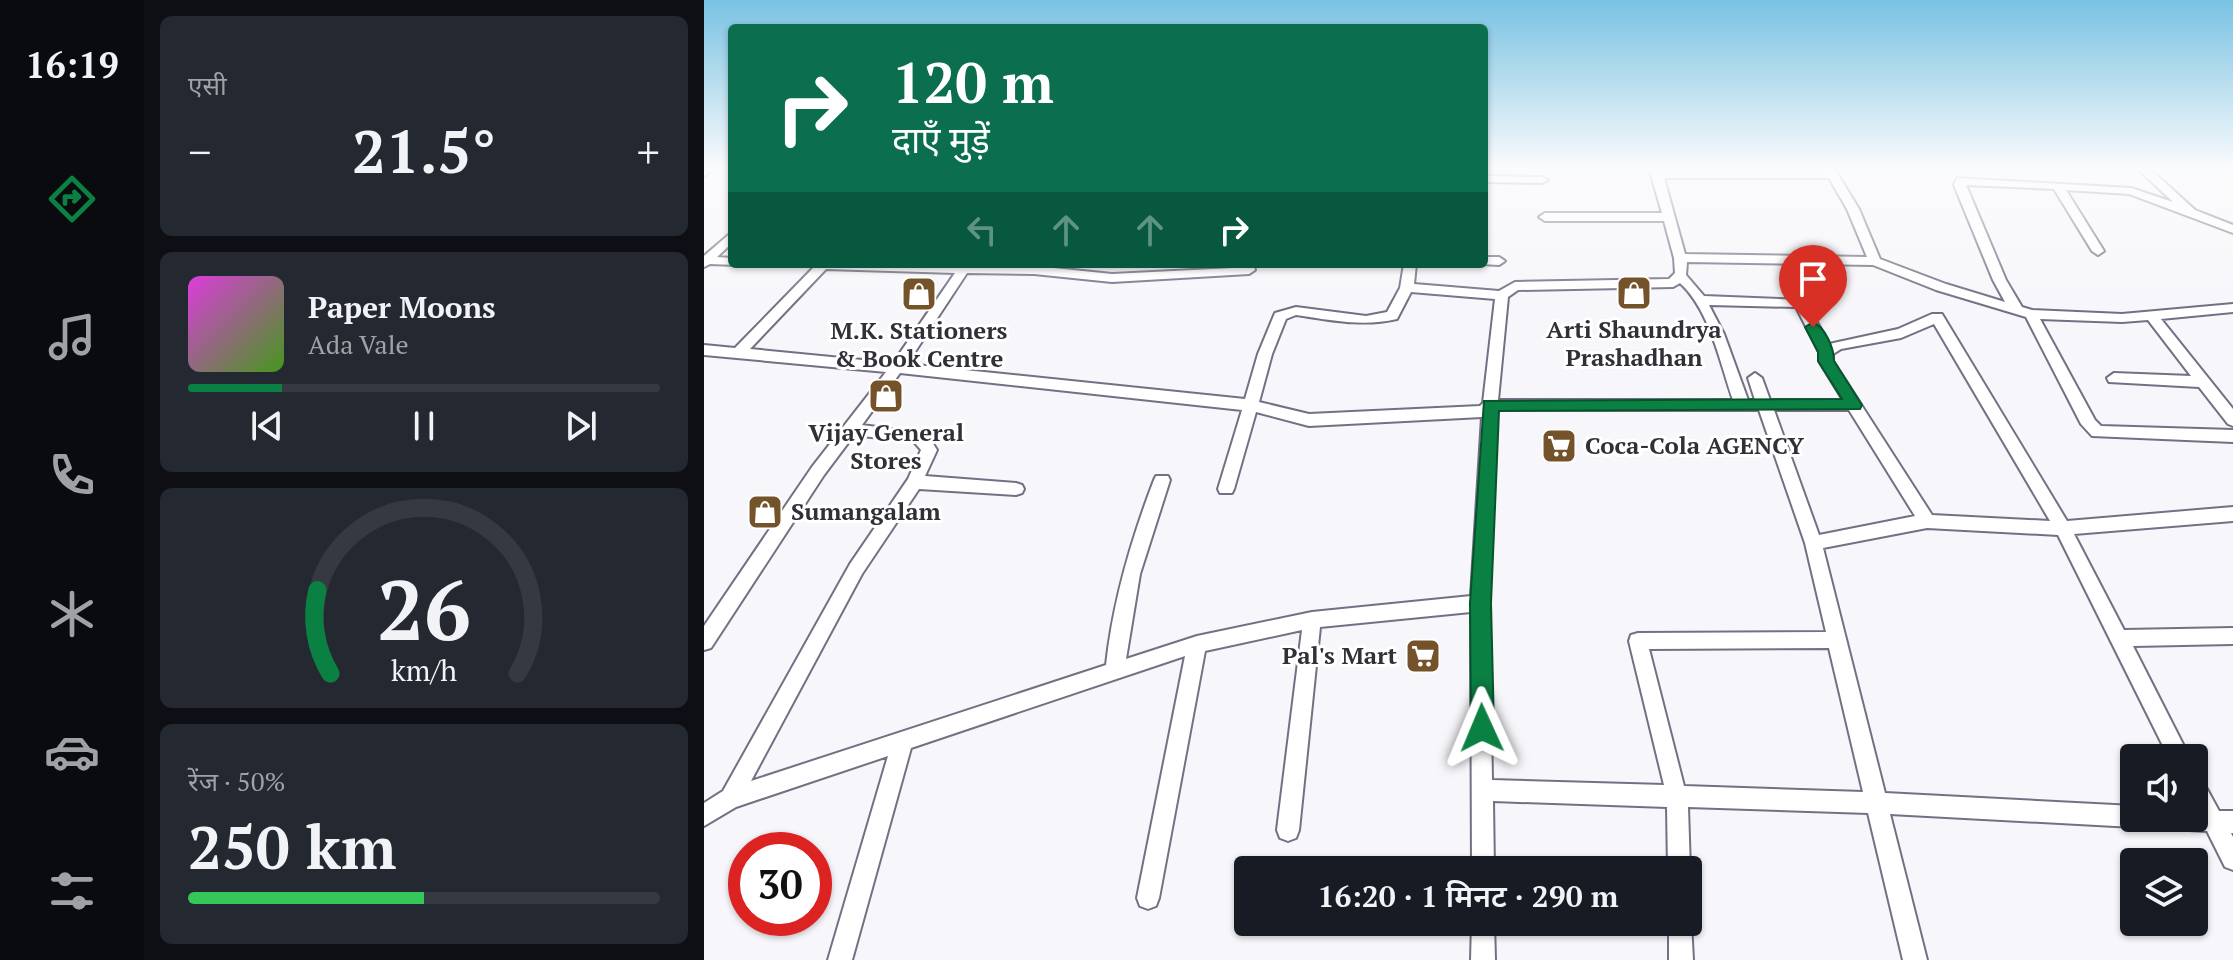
<!DOCTYPE html>
<html lang="hi">
<head>
<meta charset="utf-8">
<style>
  body { margin:0; font-family:"PT Serif","Noto Sans Devanagari",serif; background:#242831; color:#f1f3f6; height:100vh; display:flex; flex-direction:column; font-size:30px; white-space:nowrap }
  * { box-sizing:border-box; margin:0 }
  p { font-size:26px; color:#9ea1a6 }
  .icon { flex:none; width:44px; height:44px; fill:none; stroke:currentColor; stroke-width:2; stroke-linecap:round; stroke-linejoin:round }
  .map { position:relative; flex:1; overflow:hidden }
  .sheet { display:flex; flex-direction:column; gap:16px; padding:16px; background:#0d0f14; width:560px }
  .sheet>* { flex:none }
  .top-card { position:absolute; left:24px; top:24px; width:760px; height:244px; border-radius:8px; box-shadow:0 2px 6px #0004; background:#0b6e4f; color:#fff; overflow:hidden }
  .buttons { position:absolute; left:1416px; top:744px; display:grid; gap:16px }
  .buttons a { display:grid; place-items:center; width:88px; height:88px; border-radius:8px; background:#171b24; box-shadow:0 2px 6px #0004; font-size:40px }
  .speed { position:absolute; left:24px; top:832px; display:flex; gap:16px; font-size:40px; font-weight:700; text-align:center }
  .speed>* { display:grid; place-content:center; width:104px; height:104px; border-radius:50%; background:#171b24; box-shadow:0 2px 6px #0004; line-height:1 }
  .speed .limit { border:12px solid #d22; background:#fff; color:#111 }
  .pin { position:absolute; display:grid; place-items:center; width:68px; height:68px; color:#fff; margin:-82px -34px; border-radius:50% 50% 50% 0; rotate:-45deg; box-shadow:0 0 8px #0007 }
  .pin .icon { rotate:45deg }
  .me { position:absolute; width:88px; margin:-44px; rotate:359deg; stroke-linejoin:round; filter:drop-shadow(0 0 6px #0008) }
  .turn { display:flex; align-items:center; gap:28px; height:168px; padding:0 32px; font-size:36px }
  .turn .icon { width:104px; height:104px; stroke-width:2.5 }
  .turn b { display:block; font-size:56px; line-height:68px }
  .lanes { display:flex; align-items:center; height:76px; padding:0 32px; background:#0003; justify-content:center; gap:40px; direction:ltr }
  .lanes .off { opacity:.35 }
  .big { font-size:60px; font-weight:600; line-height:1.1 }
  .sheet .tile { flex:1; display:flex; flex-direction:column; justify-content:center; gap:12px; min-width:0; padding:0 28px; border-radius:12px; background:#242831 }
  .sheet .dial { align-items:center; gap:0 }
  .dial svg { height:208px; overflow:visible; fill:none; stroke:#363941; stroke-width:7; stroke-linecap:round; text-anchor:middle }
  .dial text { fill:#f1f3f6; stroke:none }
  .song { display:flex; align-items:center; gap:24px }
  .cover { width:96px; height:96px; border-radius:12px; background:linear-gradient(135deg,hsl(300 70% 55%),hsl(100 70% 35%)) }
  .played { height:8px; border-radius:4px; background:linear-gradient(90deg,#0b8043 20%,#363941 20%) }
  .keys { display:flex; justify-content:space-around; direction:ltr }
  .heat { display:flex; justify-content:space-between; align-items:center; font-size:44px; direction:ltr }
  .charge { height:12px; border-radius:6px; background:linear-gradient(90deg,#34c759 50%,#363941 0) }
  .trip { position:absolute; left:530px; top:856px; width:468px; height:80px; border-radius:8px; background:#171b24; box-shadow:0 2px 6px #0004; font-weight:600; line-height:80px; text-align:center }
  main { display:flex; flex:1; min-height:0 }
  .menu { display:flex; flex-direction:column; width:144px; justify-content:space-around; align-items:center; background:#090b0e; color:#9ea1a6 }
  .menu .icon { width:56px; height:56px }
  .menu .selected { color:#0b8043 }
  .menu b { font-size:36px; color:#f1f3f6 }
  .map>svg:first-child { display:block }
  .lines { fill:none; stroke-linecap:round; stroke-linejoin:round }
  .minor-casing { stroke:#737084; stroke-width:4 }
  .minor { fill:#fff; fill-rule:evenodd }
  .route { fill:#0b8043; stroke:#07532c; stroke-width:2 }
  .labels { text-anchor:middle; stroke-width:6; stroke-linejoin:round; paint-order:stroke }
  .poi-label { font-size:24px; font-weight:bold; fill:#313039; stroke:#fff }
</style>
</head>
<body>
<main>
<nav class="menu">
<b>16:19</b>
<svg class="icon selected" aria-label="directions" viewBox="0 0 24 24"><path d="M12 3l9 9-9 9-9-9zM9 14v-3h6M13 9l2 2-2 2"/></svg>
<svg class="icon" aria-label="music" viewBox="0 0 24 24"><path d="M9 18V5l10-2v13"/><circle cx="6" cy="18" r="3"/><circle cx="16" cy="16" r="3"/></svg>
<svg class="icon" aria-label="phone" viewBox="0 0 24 24"><path d="M5 4h4l2 5-3 2q2 4 5 5l2-3 5 2v4C11 20 4 13 5 4z"/></svg>
<svg class="icon" aria-label="climate" viewBox="0 0 24 24"><path d="M12 3v18M4 7l16 10M4 17L20 7"/></svg>
<svg class="icon" aria-label="car" viewBox="0 0 24 24"><path d="M5 17H2v-5l4-1 3-4h7l3 4 3 1v5h-3M9 17h6M6 11h13"/><circle cx="7" cy="17" r="2"/><circle cx="17" cy="17" r="2"/></svg>
<svg class="icon" aria-label="filters" viewBox="0 0 24 24"><path d="M4 7h16M4 17h16"/><circle cx="9" cy="7" r="2"/><circle cx="15" cy="17" r="2"/></svg>
</nav>
<section class="sheet">
<div class="tile"><p>एसी</p>
<div class="heat"><a>−</a><b class="big">21.5°</b><a>+</a></div>
</div>
<div class="tile">
<div class="song"><i class="cover"></i><div><b>Paper Moons</b><p>Ada Vale</p></div></div>
<div class="played"></div>
<div class="keys"><svg class="icon" aria-label="previous" viewBox="0 0 24 24"><path d="M18 5L8 12l10 7zM5 5v14"/></svg><svg class="icon" aria-label="pause" viewBox="0 0 24 24"><path d="M8 5v14M16 5v14"/></svg><svg class="icon" aria-label="next" viewBox="0 0 24 24"><path d="M6 5l10 7-10 7zM19 5v14"/></svg></div>
</div>
<div class="tile dial"><svg viewBox="0 0 100 80">
<path d="M14 69A42 42 0 1 1 86 69"/>
<path d="M14 69A42 42 0 0 1 9 37" stroke="#0b8043"/>
<text x="50" y="56" font-size="32" font-weight="700">26</text>
<text x="50" y="72" font-size="11">km/h</text>
</svg></div>
<div class="tile"><p>रेंज · 50%</p><b class="big">250 km</b><div class="charge"></div></div>
</section>
<div class="map">
<svg width="1529" height="960" viewBox="0 0 1529 960">
  <rect width="100%" height="100%" fill="#f7f7fb"/>
  <g class="lines">
    <defs>
      <g id="minor">
        <polygon points="0,168 12,168 0,176"/>
        <path d="M945,168H957L958,172H1121L1118,168H1130L1155,209L1176,259L1242,284L1301,302L1289,280L1250,185L1253,178L1427,188L1469,202L1433,168H1445L1491,210L1529,225V233L1425,194L1362,190L1400,251L1394,255L1388,251L1350,189L1262,185L1302,280L1318,307L1328,310L1418,314L1529,304V312L1457,319L1529,409V426L1524,424L1495,387L1405,382L1403,378L1410,373L1487,376L1444,320L1418,322L1336,319L1391,420L1397,426L1529,430V442L1388,436L1377,424L1322,317L1232,290L1169,265L983,262L982,275L1000,296L1101,300L1125,344L1194,329L1228,314H1238L1363,521L1529,507V521L1370,534L1420,630L1529,628V644L1429,646L1486,758H1465L1354,535L1223,528L1119,548L1181,793L1430,806V818H1490V775L1497,778L1515,811H1529V833H1527L1529,837V870L1521,867L1503,831L1186,814L1223,960H1199L1164,813L984,807L986,870L984,875V870H964L963,807L789,801L790,870H768L767,612L616,627L595,830L592,838L584,841L576,838L573,830L598,630L501,651L455,898L452,906L444,909L436,906L433,898L481,656L207,748L148,960H124L184,756L32,807L0,826V803L19,791L146,564L204,479L217,450L210,442L150,435L120,475L7,648L0,650V626L108,467L182,372L0,355V345L31,348L110,267L107,264H269L330,266L408,274L550,267L551,270L545,274L408,282L330,274L263,273L203,364L541,399L554,354L571,313L592,307L662,316L683,312L696,288L700,264H712L710,284L795,291L811,282L965,279L971,273L970,258L960,221H841L835,217L841,213H958ZM960,178H1125L1143,209L1163,257L981,254ZM122,269L251,273L189,363L46,349ZM976,283C1006,310 1016,363 1029,400H794L804,297L814,290L969,287ZM707,292L791,299L779,403L776,406L605,414L555,402L568,354L582,319L592,315C626,320 659,327 693,319ZM1005,305L1092,307L1115,352V361L1139,400H1066L1058,378L1051,373L1044,378L1051,400H1044L1020,334ZM1230,324L1346,521L1228,515L1129,361V354L1137,349L1197,338ZM196,373L538,410L514,489L516,493H528L530,489L552,412L605,426L778,417L767,596L608,612L493,636L422,659L436,574L466,480L464,476H452L450,480C427,540 409,601 402,665L47,781L158,574L215,489L312,495L318,493L320,489L318,485L312,483L221,476L233,450L225,437L218,433L158,425ZM793,410H1055L1101,543L1122,632L934,633L927,635L925,641L960,785L788,780L785,603ZM1070,410H1145L1211,516L1115,535ZM1125,648L1159,792L980,786L945,649Z"/>
        <polygon points="780,176 838,177 844,180 838,183 780,182"/>
        <polygon points="28,232 28,243 13,257 28,258 28,264 32,265 6,264 0,267 0,256"/>
        <polygon points="780,257 795,257 801,261 795,265 777,264 780,264"/>
        <polygon points="984,914 987,922 989,960 965,960 965,922 984,922"/>
        <polygon points="768,922 790,922 791,960 767,960"/>
      </g>
    </defs>
    <!-- minor casing -->
    <use href="#minor" class="minor-casing"/>
    <!-- minor -->
    <use href="#minor" class="minor"/>
  </g>
  <!-- sky -->
  <linearGradient id="sky" x2="0" y2="1"><stop stop-color="#79c2e2"/><stop offset="0.56" stop-color="#fbfbfd"/><stop offset="1" stop-color="#fbfbfd" stop-opacity="0"/></linearGradient>
  <rect width="1529" height="302" fill="url(#sky)"/>
  <!-- route -->
  <path class="route" d="M1109,322C1121,327 1130,348 1130,361L1158,405L1156,409L795,411L787,603L790,728L786,735L778,738L770,735L767,728L766,603L780,401L1138,399L1114,361V352L1101,327Z"/>
  <!-- icons -->
  <defs>
    <symbol id="shop-square" viewBox="-11 -11 22 22"><rect x="-9" y="-9" width="18" height="18" rx="4" fill="#74522a" stroke="#fff"/><path d="M-5-2.5h2.3a2.7 3.5 0 0 1 5.4 0H5L5.5 6h-11ZM-1.5-2.5h3a1.5 2.3 0 0 0-3 0Z" fill="#fff"/></symbol>
    <symbol id="supermarket-square" viewBox="-11 -11 22 22"><rect x="-9" y="-9" width="18" height="18" rx="4" fill="#74522a" stroke="#fff"/><path d="M-6-5.5h2.5l.6 2H6L4.5 2H-2.5L-4.4-4H-6ZM-1.5 3.2a1.3 1.3 0 1 0 .1 0ZM3 3.2a1.3 1.3 0 1 0 .1 0Z" fill="#fff"/></symbol>
  </defs>
  <g fill-rule="evenodd">
    <use href="#shop-square" x="910" y="273" width="40" height="40"/>
    <use href="#shop-square" x="195" y="274" width="40" height="40"/>
    <use href="#shop-square" x="162" y="376" width="40" height="40"/>
    <use href="#supermarket-square" x="835" y="426" width="40" height="40"/>
    <use href="#shop-square" x="41" y="492" width="40" height="40"/>
    <use href="#supermarket-square" x="699" y="636" width="40" height="40"/>
  </g>
  <g class="labels">
    <!-- poi labels -->
    <g class="poi-label">
      <text x="930" y="338">Arti Shaundrya<tspan x="930" dy="28">Prashadhan</tspan></text>
      <text x="215" y="339">M.K. Stationers<tspan x="215" dy="28">&amp; Book Centre</tspan></text>
      <text x="182" y="441">Vijay General<tspan x="182" dy="28">Stores</tspan></text>
      <text x="881" y="454" text-anchor="start">Coca-Cola AGENCY</text>
      <text x="87" y="520" text-anchor="start">Sumangalam</text>
      <text x="693" y="664" text-anchor="end">Pal's Mart</text>
    </g>
  </g>
</svg>
<div class="buttons">
<a><svg class="icon" aria-label="sound" viewBox="0 0 24 24"><path d="M4 9h4l5-4v14l-5-4H4zM17 9q2 3 0 6"/></svg></a>
<a><svg class="icon" aria-label="layers" viewBox="0 0 24 24"><path d="M12 4l9 5-9 5-9-5zM3 14l9 5 9-5"/></svg></a>
</div>
<div class="speed"><div class="limit">30</div></div>
<div class="pin" style="left:1109px;top:327px;background:#d93025"><svg class="icon" aria-label="arrive" viewBox="0 0 24 24"><path d="M6 21V4h12l-3 4 3 4H6"/></svg></div>
<svg class="me" style="left:778px;top:728px" viewBox="-20 -20 40 40"><path d="M0-17L14 15 0 8-14 15z" fill="#0b8043" stroke="#fff" stroke-width="4"/></svg>
<div class="trip">16:20 · 1 मिनट · 290 m</div>
<div class="top-card">
<div class="turn"><svg class="icon" aria-label="right" viewBox="0 0 24 24"><path d="M7 20v-9h11M14 6l5 5-5 5"/></svg><div><b>120 m</b>दाएँ मुड़ें</div></div>
<div class="lanes"><svg class="icon off" aria-label="left" viewBox="0 0 24 24"><path d="M17 20v-9H6M10 6l-5 5 5 5"/></svg><svg class="icon off" aria-label="ahead" viewBox="0 0 24 24"><path d="M12 20V5M6 11l6-6 6 6"/></svg><svg class="icon off" aria-label="ahead" viewBox="0 0 24 24"><path d="M12 20V5M6 11l6-6 6 6"/></svg><svg class="icon" aria-label="right" viewBox="0 0 24 24"><path d="M7 20v-9h11M14 6l5 5-5 5"/></svg></div>
</div>
</div>
</main>
</body>
</html>
